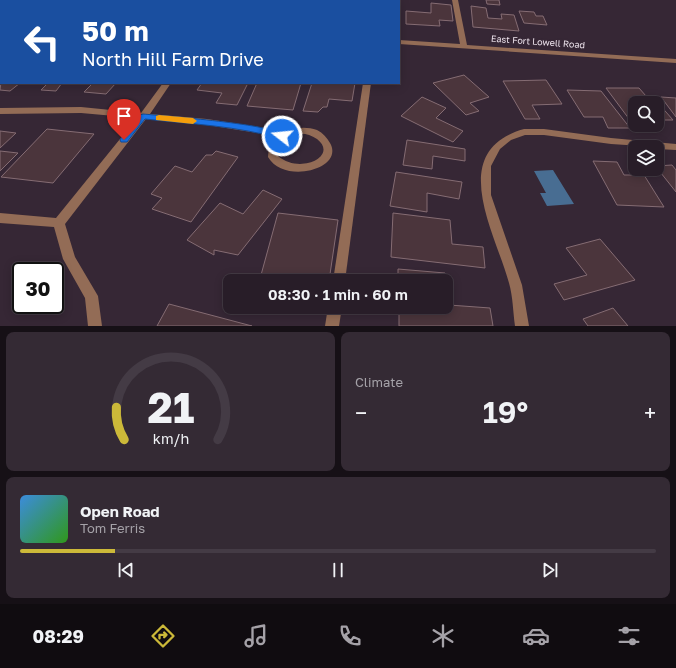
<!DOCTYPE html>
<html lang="en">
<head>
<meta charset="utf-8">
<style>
  body { margin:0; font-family:"Golos Text",sans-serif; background:#342a34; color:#f1f3f6; height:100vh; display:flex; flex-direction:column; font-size:15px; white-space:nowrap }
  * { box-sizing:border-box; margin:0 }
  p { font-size:13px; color:#a5a2a8 }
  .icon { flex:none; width:22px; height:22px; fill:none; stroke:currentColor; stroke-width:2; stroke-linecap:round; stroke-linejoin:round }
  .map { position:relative; height:326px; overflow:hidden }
  .panel { display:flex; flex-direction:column; gap:6px; padding:6px; background:#161016; flex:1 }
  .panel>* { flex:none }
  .banner { position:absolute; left:0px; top:0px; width:400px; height:84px; box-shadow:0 2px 10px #0003,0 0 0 1px #443b45; background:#1a4fa0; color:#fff; overflow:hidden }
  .fabs { position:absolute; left:628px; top:96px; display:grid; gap:8px }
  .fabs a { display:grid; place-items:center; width:36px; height:36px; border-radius:8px; background:#281d28; box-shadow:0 2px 10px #0003,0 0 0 1px #443b45; font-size:20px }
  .speed { position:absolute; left:12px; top:262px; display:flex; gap:8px; font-size:20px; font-weight:700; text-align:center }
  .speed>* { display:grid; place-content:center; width:52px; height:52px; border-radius:50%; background:#281d28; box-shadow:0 2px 10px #0003,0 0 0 1px #443b45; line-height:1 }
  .speed .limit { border:2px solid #111; border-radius:6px; background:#fff; color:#111 }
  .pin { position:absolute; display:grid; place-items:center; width:34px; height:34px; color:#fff; margin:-41px -17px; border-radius:50% 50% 50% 0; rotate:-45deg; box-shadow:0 0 4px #0007 }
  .pin .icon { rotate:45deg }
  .me { position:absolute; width:44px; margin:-22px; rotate:286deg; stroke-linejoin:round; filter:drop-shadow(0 0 3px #0008) }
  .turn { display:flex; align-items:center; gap:14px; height:84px; padding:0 16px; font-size:18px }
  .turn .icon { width:52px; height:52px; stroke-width:2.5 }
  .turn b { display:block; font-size:28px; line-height:34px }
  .big { font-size:30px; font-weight:600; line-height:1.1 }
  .panel .card { flex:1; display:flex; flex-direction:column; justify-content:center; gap:6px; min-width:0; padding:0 14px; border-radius:8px; background:#342a34 }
  .panel .dial { align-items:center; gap:0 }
  .dial svg { height:104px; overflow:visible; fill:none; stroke:#443b45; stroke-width:7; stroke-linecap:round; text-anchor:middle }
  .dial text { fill:#f1f3f6; stroke:none }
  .song { display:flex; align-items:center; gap:12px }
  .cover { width:48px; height:48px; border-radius:6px; background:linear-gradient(135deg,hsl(210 70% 55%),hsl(110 70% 35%)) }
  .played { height:4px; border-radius:2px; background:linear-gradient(90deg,#ccb939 15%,#443b45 15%) }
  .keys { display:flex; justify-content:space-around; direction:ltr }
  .heat { display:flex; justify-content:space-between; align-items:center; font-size:22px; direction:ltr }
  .panel .tiles { flex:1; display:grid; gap:6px; grid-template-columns:1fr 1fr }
  .card:last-child { grid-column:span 2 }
  .trip { position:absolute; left:223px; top:274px; width:230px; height:40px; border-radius:8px; background:#281d28; box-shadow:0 2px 10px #0003,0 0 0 1px #443b45; font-weight:600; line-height:40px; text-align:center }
  .menu { display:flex; height:64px; justify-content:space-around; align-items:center; background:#100c10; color:#a5a2a8 }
  .menu .icon { width:28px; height:28px }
  .menu .current { color:#ccb939 }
  .menu b { font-size:18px; color:#f1f3f6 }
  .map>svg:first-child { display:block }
  .water { fill:#486d92 }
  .building { fill:#4b353c; stroke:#856c73 }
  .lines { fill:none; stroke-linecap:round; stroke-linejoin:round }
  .minor { fill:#936c56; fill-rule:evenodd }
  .route { fill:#1a73e8; stroke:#114b97 }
  .slow { fill:#f59e0b }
  .labels { text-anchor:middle; stroke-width:4; stroke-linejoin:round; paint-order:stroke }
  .far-street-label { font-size:9px; fill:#efe5ee; stroke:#362735 }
</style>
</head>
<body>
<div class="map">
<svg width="676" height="326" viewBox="0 0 676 326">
  <rect width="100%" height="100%" fill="#362735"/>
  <!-- water -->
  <polygon class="water" points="553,170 574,204 547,206 540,193 546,193 534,171"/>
  <!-- building -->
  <g class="building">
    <polygon points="486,0 499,0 500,5 487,4"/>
    <polygon points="431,3 451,5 453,21 439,20 440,26 406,24 406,11 431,13"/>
    <polygon points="471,6 486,8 488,18 502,19 501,14 514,15 519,31 473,27"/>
    <polygon points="519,11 534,12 536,16 543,16 547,25 524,23"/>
    <polygon points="464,75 489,97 470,103 479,111 466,115 433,83"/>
    <polygon points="546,80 562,104 532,105 540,119 525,119 503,81"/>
    <polygon points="1,82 1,83 20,83 10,91 0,90"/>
    <polygon points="48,83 62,83 56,91 41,90"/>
    <polygon points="93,83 116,83 106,94 84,92"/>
    <polygon points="202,83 248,83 237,105 216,103 222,93 197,90"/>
    <polygon points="257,83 301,83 293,110 247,106"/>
    <polygon points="312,83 355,83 352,101 329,99 327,107 323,107 318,112 303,111"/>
    <polygon points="606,88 639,88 646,96 652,96 673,120 657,120 657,103 635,103 635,125 649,125 654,131 638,131"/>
    <polygon points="567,90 601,91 630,128 608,128 603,117 584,117"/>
    <polygon points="422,97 446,108 436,118 463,131 453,142 401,116"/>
    <polygon points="661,97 676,98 676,117"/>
    <polygon points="47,129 94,134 53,183 1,177"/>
    <polygon points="0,131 16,133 0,148"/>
    <polygon points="407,140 465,149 465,161 433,156 432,169 403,165"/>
    <polygon points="0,151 18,153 0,171"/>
    <polygon points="216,151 238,157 191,222 152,209 162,198 151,194 175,166 192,172 206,155 212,155"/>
    <polygon points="593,161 617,162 624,175 644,175 664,207 617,205"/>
    <polygon points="672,165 676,170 676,192 657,168 657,166"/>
    <polygon points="396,172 462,182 459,199 427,193 427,212 390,206"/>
    <polygon points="263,190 282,199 238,255 214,250 214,255 187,240 220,203 243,214"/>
    <polygon points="278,213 338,220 329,281 314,281 261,275"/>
    <polygon points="393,213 450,220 452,244 483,247 485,268 391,257"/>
    <polygon points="600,239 635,280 564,300 554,284 587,275 566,248"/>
    <polygon points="398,269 445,273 449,305 490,308 493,326 399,326 399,307 446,307 446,281 398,281"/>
    <polygon points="169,304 252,326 157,326"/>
    <polygon points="613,308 628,326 588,326 583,319"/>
  </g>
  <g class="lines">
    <!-- minor -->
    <g class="minor">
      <polygon points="452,0 458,0 467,45 676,59 676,63 399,44 399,40 460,44"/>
      <rect x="0" y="13" width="1" height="4"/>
      <path d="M163,83H171L150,114L207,119L272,129C275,130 278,132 281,132C283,132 287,130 290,130C299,127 308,127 317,130C323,133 327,138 330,143C345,169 284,185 268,157L269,145L276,137L270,135L207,125L146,119L65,224L75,257L98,296L102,326H88L85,298L63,259L54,227L0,223V213L56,218L137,118L81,113L0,114V108L81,107L141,113ZM296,134C304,133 310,134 317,139C339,156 300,175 278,156C279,142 283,138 296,134Z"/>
      <polygon points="363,83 371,83 345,281 333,281"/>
      <path d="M524,129H544L611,138L676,144V150L657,149V147L611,144L544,135H525L511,140L500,149L491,166V195L522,285L529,326H515C513,312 513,297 509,283C495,232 446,151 524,129Z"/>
      <polygon points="328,307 342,307 339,326 325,326"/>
    </g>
  </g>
  <!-- route -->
  <path class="route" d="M143,114C164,116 276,124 286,136L282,139C238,126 191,124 145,119L127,142H121L120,140L121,138L140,115Z"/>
  <!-- slow -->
  <polygon class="slow" points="159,115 193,118 197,121 193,124 156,120 156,116"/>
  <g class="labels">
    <!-- far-street labels -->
    <g class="far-street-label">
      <text transform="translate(538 42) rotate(4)" y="3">East Fort Lowell Road</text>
    </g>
  </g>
</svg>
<div class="fabs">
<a><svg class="icon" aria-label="search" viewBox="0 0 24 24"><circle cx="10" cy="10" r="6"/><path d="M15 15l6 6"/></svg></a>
<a><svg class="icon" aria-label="layers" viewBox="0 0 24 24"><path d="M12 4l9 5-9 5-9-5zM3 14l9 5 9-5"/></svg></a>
</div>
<div class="speed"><div class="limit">30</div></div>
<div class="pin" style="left:124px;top:140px;background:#d93025"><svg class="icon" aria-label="arrive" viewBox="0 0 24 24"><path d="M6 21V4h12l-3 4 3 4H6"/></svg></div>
<svg class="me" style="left:282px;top:136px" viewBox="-20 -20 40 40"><circle r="17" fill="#1a73e8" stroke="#fff" stroke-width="3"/><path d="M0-11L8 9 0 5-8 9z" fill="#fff"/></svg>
<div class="trip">08:30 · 1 min · 60 m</div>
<div class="banner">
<div class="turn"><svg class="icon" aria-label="left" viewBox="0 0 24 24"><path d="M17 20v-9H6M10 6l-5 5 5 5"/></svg><div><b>50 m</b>North Hill Farm Drive</div></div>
</div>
</div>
<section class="panel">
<div class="tiles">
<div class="card dial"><svg viewBox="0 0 100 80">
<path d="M14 69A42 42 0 1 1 86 69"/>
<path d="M14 69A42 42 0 0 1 8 44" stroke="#ccb939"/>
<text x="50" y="56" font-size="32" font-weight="700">21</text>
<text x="50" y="72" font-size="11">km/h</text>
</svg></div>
<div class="card"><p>Climate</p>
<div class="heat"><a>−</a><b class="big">19°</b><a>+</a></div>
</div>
<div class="card">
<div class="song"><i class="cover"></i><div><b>Open Road</b><p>Tom Ferris</p></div></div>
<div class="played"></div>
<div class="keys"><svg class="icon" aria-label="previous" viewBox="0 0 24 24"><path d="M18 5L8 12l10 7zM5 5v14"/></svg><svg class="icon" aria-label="pause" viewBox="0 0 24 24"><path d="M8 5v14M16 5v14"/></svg><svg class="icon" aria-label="next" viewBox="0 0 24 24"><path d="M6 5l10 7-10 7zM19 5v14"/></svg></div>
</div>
</div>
</section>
<nav class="menu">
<b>08:29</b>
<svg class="icon current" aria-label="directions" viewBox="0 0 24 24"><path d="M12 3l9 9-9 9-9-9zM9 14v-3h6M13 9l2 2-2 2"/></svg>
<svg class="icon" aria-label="music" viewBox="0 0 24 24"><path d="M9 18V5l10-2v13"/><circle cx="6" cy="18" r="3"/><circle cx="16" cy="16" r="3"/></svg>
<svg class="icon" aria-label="phone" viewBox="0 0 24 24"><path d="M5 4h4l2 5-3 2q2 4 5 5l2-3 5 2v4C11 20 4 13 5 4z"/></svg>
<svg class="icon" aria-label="climate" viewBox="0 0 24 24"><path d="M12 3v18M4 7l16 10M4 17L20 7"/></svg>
<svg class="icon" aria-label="car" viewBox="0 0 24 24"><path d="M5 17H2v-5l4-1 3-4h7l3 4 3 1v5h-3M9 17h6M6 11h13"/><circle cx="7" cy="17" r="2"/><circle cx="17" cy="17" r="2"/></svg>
<svg class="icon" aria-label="filters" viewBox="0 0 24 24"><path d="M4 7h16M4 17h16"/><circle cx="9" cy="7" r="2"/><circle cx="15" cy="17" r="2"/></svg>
</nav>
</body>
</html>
